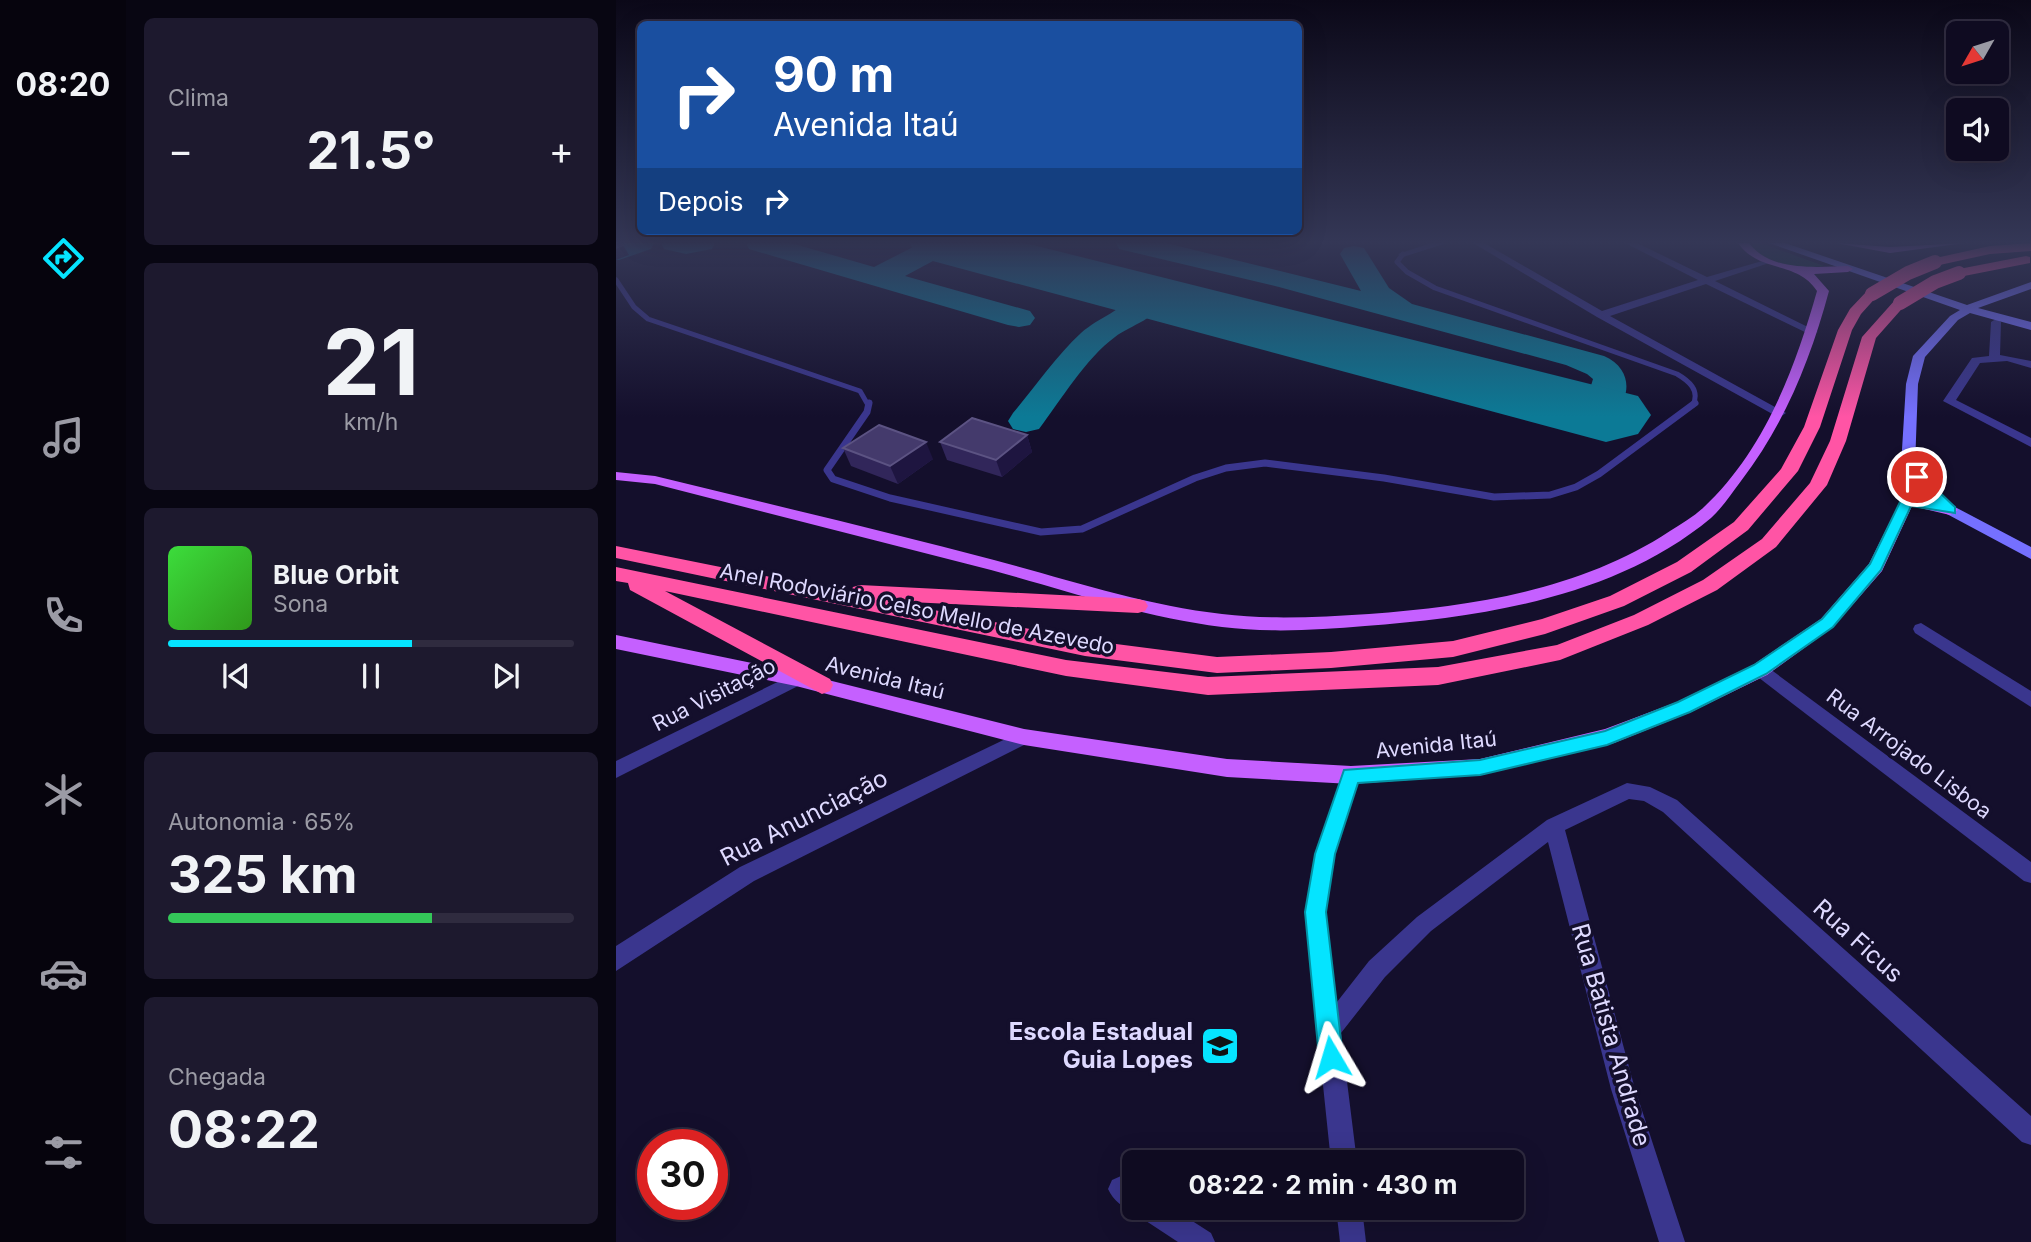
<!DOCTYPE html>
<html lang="pt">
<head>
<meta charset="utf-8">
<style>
  body { margin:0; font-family:Inter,sans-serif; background:#1d192e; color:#f1f3f6; height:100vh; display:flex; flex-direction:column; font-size:26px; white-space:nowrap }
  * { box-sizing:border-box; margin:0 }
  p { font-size:23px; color:#9b9ba5 }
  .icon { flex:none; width:38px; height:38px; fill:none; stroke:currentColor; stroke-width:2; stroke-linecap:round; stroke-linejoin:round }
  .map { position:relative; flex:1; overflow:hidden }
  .side { display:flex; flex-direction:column; gap:18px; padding:18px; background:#080612; width:490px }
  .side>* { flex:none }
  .top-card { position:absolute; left:21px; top:21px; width:665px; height:214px; border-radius:10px; box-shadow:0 7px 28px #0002,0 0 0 2px #2f2b3f; background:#1a4fa0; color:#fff; overflow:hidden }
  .needle { width:46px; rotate:231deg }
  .controls { position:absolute; left:1330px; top:21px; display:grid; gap:14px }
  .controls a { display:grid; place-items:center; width:63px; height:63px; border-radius:10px; background:#0f0b21; box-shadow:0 7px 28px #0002,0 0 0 2px #2f2b3f; font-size:35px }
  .speed { position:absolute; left:21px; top:1129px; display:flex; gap:14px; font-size:35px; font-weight:700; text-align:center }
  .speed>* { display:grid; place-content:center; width:91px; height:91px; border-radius:50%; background:#0f0b21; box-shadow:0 7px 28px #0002,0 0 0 2px #2f2b3f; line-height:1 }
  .speed .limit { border:10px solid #d22; background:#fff; color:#111 }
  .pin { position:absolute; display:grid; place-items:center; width:60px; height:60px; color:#fff; margin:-30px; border:4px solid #fff; border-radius:50%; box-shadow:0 2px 7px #0007 }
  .me { position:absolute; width:77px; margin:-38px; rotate:353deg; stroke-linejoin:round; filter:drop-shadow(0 0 5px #0008) }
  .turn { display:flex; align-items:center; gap:24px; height:147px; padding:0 21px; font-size:32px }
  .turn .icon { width:91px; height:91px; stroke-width:2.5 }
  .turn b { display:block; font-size:49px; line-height:60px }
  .then { display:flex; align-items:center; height:66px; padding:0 21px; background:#0003; gap:14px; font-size:26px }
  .big { font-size:52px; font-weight:700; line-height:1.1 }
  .side .widget { flex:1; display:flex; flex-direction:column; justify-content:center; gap:10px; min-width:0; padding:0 24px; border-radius:10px; background:#1d192e }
  .side .dial { align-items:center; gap:0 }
  .dial b { font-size:91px; line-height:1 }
  .song { display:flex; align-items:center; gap:21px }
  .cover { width:84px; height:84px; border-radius:10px; background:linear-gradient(135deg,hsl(120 70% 55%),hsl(110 70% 35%)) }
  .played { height:7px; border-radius:4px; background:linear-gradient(90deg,#05e4ff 60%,#2f2b3f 60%) }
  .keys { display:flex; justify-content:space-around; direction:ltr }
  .heat { display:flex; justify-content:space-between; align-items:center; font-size:38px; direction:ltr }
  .charge { height:10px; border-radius:5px; background:linear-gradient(90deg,#34c759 65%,#2f2b3f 0) }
  .trip { position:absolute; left:506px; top:1150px; width:402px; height:70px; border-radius:10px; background:#0f0b21; box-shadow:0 7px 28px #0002,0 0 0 2px #2f2b3f; font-weight:700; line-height:70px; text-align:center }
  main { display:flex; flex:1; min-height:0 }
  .tab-bar { display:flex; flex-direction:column; width:126px; justify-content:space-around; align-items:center; background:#06040d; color:#9b9ba5 }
  .tab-bar .icon { width:49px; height:49px }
  .tab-bar .selected { color:#05e4ff }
  .tab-bar b { font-size:32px; color:#f1f3f6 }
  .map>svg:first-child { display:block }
  .green { fill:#113635 }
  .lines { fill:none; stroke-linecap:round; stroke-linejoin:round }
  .taxiway { fill:#0c7a96; fill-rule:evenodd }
  .runway { fill:#0c7a96; fill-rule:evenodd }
  .service-far1 { stroke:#3a368e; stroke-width:5 }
  .service { stroke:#3a368e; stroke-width:7 }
  .minor { fill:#3a368e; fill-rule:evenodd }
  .secondary { fill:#7570ff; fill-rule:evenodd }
  .primary { fill:#c560ff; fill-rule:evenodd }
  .motorway { fill:#ff54a5; fill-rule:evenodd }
  .motorway-bridge { stroke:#ff54a5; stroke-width:14 }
  .wall { fill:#31265a }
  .shaded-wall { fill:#1e1540 }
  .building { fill:#443a6c; stroke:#5c5383; stroke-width:2 }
  .route { fill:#05e4ff; stroke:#0394a6; stroke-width:2 }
  .labels { text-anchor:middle; stroke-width:7; stroke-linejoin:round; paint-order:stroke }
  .street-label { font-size:21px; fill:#ded9ff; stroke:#140f2c }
  .near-street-label { font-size:24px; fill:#ded9ff; stroke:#140f2c }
  .near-poi-label { font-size:24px; font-weight:bold; fill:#ded9ff; stroke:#140f2c; text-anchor:end }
</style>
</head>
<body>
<main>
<nav class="tab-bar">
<b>08:20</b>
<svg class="icon selected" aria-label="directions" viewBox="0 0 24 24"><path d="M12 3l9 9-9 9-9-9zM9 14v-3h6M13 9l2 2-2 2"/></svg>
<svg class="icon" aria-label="music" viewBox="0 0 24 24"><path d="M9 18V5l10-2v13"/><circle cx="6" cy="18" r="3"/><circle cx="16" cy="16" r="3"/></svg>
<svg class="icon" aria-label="phone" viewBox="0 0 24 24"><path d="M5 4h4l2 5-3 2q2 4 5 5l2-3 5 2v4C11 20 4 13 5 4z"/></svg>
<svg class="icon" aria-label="climate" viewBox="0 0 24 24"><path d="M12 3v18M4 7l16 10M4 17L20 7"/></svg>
<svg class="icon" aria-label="car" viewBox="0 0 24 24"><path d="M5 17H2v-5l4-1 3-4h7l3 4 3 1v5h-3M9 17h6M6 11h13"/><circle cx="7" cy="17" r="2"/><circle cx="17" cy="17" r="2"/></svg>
<svg class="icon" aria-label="filters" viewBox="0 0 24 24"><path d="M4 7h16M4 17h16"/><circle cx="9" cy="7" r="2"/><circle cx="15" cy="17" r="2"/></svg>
</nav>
<section class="side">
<div class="widget"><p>Clima</p>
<div class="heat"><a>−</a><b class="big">21.5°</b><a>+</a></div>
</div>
<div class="widget dial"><b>21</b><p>km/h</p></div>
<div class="widget">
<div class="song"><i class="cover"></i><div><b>Blue Orbit</b><p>Sona</p></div></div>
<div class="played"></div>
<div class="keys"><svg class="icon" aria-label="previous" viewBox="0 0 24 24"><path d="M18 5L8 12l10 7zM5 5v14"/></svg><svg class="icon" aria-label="pause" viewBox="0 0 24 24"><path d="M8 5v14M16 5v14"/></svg><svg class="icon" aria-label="next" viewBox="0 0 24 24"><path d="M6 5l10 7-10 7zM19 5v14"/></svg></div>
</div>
<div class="widget"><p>Autonomia · 65%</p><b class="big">325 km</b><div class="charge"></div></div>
<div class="widget"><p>Chegada</p><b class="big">08:22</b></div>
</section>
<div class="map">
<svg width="1415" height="1242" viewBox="0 0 1415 1242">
  <rect width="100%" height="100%" fill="#140f2c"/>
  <!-- green -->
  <path class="green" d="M1137,243H1145L1208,266C1181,269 1157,265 1135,248Z"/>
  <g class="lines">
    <!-- taxiway -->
    <g class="taxiway">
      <polygon points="0,243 38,243 35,249 3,260 0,260"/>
      <polygon points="45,243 99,243 96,249 70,254 48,249"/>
      <polygon points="130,243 175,243 258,267 305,243 333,243 334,248 330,254 289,276 414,311 419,318 414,325 403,327 392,325 133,249"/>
      <path d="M500,243H550L745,291L724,254L728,248L738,246L748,248L773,288L796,304L988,356C1031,375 1006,429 965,419L960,411L971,399L977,379L971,374L950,365L663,287L503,249Z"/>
      <path d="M532,288L543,291L547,297C545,318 514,325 499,337C470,358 445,400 423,429L410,432L397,429L392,421L397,413C419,387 440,356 465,333C483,317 508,310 521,291Z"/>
    </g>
    <!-- runway -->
    <polygon class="runway" points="293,243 409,243 1022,396 1035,415 1022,434 990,442 302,257"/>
    <!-- service-far1 -->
    <g class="service-far1">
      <path d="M787,254L781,262L791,272L819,288L1061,374C1073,381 1084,390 1077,405"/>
      <polyline points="0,280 18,307 32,319 244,391 252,405"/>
    </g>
    <!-- service -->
    <polyline class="service" points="253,403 251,412 211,470 217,479 274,498 425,532 466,529 579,478 610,468 649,463 768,478 878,497 934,495 960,487 983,474 1079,403"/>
    <!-- minor -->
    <g class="minor">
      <polygon points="815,243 831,243 787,257 782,254"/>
      <polygon points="857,243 868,243 986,311 1082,280 1009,243 1021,243 1091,277 1153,259 1153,263 1099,281 1202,332 1193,334 1090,284 994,316 1170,413 1164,417 1160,416 981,317"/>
      <polygon points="1380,319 1385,322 1384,355 1415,361 1415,368 1391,361 1364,363 1340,400 1415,438 1415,447 1327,401 1356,358 1373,356 1375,322"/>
      <polygon points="1305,623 1415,691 1415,707 1299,633 1297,629 1299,625"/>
      <polygon points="1144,664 1150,666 1415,862 1415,883 1408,881 1138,674 1136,670 1138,666"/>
      <polygon points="180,673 186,674 188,679 186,684 0,778 0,761"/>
      <polygon points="408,730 414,732 417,737 414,742 138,881 0,971 0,946 124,867"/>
      <polygon points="735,767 742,770 744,775 719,854 709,912 721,1002 753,961 801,917 931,820 1011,783 1034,787 1061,800 1415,1116 1415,1145 1406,1142 1047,812 1028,801 1013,799 949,830 1019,1089 1069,1242 1043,1242 995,1089 932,842 815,931 769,977 725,1033 741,1162 715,1162 689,912 699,854 726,775 728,770"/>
      <path d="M505,1176L518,1183V1208H556L595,1233L599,1242H562L524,1217L521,1210C508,1210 497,1200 492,1189L496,1180Z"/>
      <polygon points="720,1208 746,1208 750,1242 724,1242"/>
    </g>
    <!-- secondary -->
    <polygon class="secondary" points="1153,243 1169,243 1351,305 1415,282 1415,289 1362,308 1415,322 1415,330 1354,313 1342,320 1309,357 1302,384 1299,466 1314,486 1339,507 1415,547 1415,559 1329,513 1304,492 1285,466 1290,384 1297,356 1334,316 1344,310"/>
    <!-- primary -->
    <g class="primary">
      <path d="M1122,243H1133C1154,272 1201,267 1232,266L1237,269L1232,272L1198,274L1213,291C1194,361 1169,423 1125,481C1116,493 1106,508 1095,518C1000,597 868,617 749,626C702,630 654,633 606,627C527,617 452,591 375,570C263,541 151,513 39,484L0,480V472L39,476C152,504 265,530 378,560C453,580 528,605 606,614C654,620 704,617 753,614C857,606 965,590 1054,531C1065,524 1077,517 1087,508C1148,451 1179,369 1201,291C1181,260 1144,274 1122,243Z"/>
      <polygon points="1220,243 1274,247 1349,243 1274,253"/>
      <polygon points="1299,496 1339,507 1342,510 1334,515 1296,506 1266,571 1217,627 1151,675 1075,712 998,743 864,775 735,784 611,777 408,745 180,686 0,649 0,635 180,672 408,729 611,759 735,766 864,759 989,729 1061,702 1137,665 1205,619 1253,564 1285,500"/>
    </g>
    <!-- motorway -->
    <g class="motorway">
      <polygon points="1415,243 1415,251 1374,254 1319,266 1313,262 1315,259 1374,246"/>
      <polygon points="1410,256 1414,257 1414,263 1343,277 1337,273 1343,269"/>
      <polygon points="1256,290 1263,294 1245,314 1236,330 1204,427 1182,471 1132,530 1075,572 1008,606 929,634 837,657 715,668 601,673 469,656 0,558 0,546 234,593 237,587 244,585 522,599 529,601 532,606 529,611 522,613 273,601 469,640 601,657 715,652 837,641 926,619 994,596 1061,562 1118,522 1165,469 1188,427 1222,330 1234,309 1251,291"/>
      <polygon points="1284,299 1291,303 1260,338 1230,441 1211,485 1160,547 1101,590 1032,625 944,660 822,685 592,695 450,676 49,591 214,679 217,685 214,691 206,694 14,590 12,583 0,581 0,567 450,660 592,677 822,667 941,645 1018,615 1087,580 1146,539 1194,483 1214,441 1246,337 1279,300"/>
    </g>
    <!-- motorway-bridge -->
    <g class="motorway-bridge">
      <polyline points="1256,294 1292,273 1319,262"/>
      <polyline points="1284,303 1319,282 1343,273"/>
    </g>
  </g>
  <!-- wall -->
  <g class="wall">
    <polygon points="411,435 416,452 386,477 331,460 324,442"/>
    <polygon points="227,448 317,459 282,484 235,466"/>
  </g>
  <!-- shaded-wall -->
  <g class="shaded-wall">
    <polygon points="7,245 13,255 0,260 0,248"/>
    <polygon points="411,435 416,452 386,477 380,460"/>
    <polygon points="310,442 317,459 282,484 274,466"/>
  </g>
  <!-- building -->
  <g class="building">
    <polygon points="0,243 2,243 7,245 0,248"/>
    <polygon points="356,418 411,435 380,460 324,442"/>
    <polygon points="263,425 310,442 274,466 227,448"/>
  </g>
  <!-- sky -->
  <linearGradient id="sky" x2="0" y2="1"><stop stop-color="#0b0818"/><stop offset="0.58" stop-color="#343756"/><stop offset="1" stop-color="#343756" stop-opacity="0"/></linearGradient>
  <rect width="1415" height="417" fill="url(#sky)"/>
  <!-- route -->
  <path class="route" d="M1301,473C1309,477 1330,499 1339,507V513L1295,506L1265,570L1217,627L1150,674L1074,712L991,745L864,775L742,783L719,854L710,912L727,1057L723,1066L715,1069L707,1066L703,1057L689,912L699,854L728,770L864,760L989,731L1062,702L1138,665L1206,619L1254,564L1285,500L1299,497L1315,501L1294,477Z"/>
  <!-- icons -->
  <defs>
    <symbol id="school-square" viewBox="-11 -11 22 22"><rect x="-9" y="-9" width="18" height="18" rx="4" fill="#05e4ff" stroke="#140f2c"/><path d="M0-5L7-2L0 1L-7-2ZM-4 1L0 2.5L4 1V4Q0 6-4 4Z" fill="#111"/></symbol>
  </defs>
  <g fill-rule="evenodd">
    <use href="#school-square" x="582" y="1024" width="44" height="44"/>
  </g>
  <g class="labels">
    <!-- street labels -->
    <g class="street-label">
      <text transform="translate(301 609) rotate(11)" y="7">Anel Rodoviário Celso Mello de Azevedo</text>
      <text transform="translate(269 678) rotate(14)" y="7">Avenida Itaú</text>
      <text transform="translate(98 695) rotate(-27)" y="7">Rua Visitação</text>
      <text transform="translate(820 745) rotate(-6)" y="7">Avenida Itaú</text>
      <text transform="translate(1293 754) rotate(37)" y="7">Rua Arrojado Lisboa</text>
    </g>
    <!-- near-street labels -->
    <g class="near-street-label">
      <text transform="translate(188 818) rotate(-27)" y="8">Rua Anunciação</text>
      <text transform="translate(1242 941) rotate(42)" y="8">Rua Ficus</text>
      <text transform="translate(995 1035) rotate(74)" y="8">Rua Batista Andrade</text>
    </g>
    <!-- near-poi labels -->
    <g class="near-poi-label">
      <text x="577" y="1040">Escola Estadual<tspan x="577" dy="28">Guia Lopes</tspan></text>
    </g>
  </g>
</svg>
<div class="controls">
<a><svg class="needle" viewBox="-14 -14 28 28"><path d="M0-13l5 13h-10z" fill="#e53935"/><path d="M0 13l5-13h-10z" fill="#9b9ba5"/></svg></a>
<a><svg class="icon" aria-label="sound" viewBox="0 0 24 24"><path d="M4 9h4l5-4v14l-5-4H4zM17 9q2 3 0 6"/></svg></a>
</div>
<div class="speed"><div class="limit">30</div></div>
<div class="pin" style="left:1301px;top:477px;background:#d93025"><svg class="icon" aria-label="arrive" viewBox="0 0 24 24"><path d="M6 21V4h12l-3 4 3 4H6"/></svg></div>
<svg class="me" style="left:715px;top:1057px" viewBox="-20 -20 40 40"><path d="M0-17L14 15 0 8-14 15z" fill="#05e4ff" stroke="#fff" stroke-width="4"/></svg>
<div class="trip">08:22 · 2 min · 430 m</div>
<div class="top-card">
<div class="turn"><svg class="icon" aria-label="right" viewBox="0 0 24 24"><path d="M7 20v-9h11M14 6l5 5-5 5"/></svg><div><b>90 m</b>Avenida Itaú</div></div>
<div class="then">Depois<svg class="icon" aria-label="right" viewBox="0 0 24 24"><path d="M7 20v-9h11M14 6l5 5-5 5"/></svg></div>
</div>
</div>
</main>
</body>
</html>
